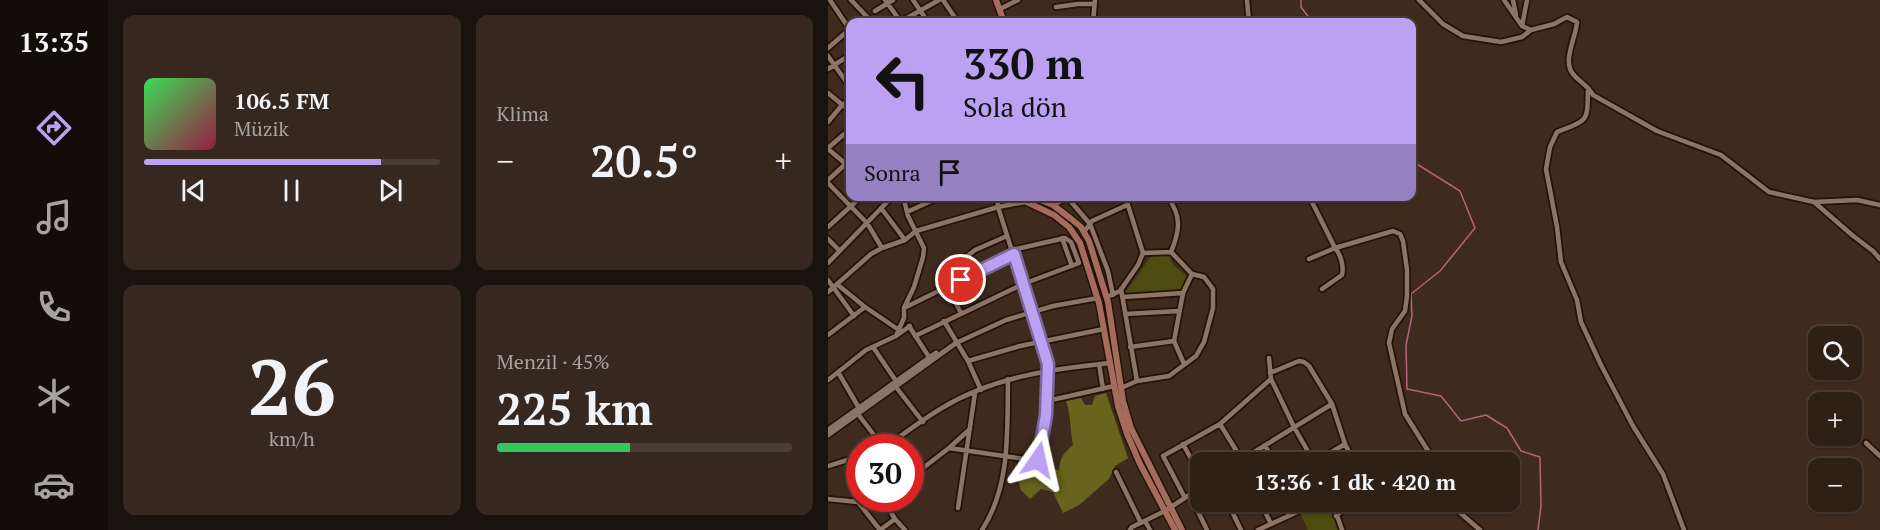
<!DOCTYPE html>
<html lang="tr">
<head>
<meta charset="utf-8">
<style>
  :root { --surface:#2f2016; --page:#37281f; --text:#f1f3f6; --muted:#a7a3a1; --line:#4a3e35; --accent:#bca0f2 }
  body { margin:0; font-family:"PT Serif",serif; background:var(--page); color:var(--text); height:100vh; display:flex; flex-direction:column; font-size:22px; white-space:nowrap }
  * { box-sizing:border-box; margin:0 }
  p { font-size:20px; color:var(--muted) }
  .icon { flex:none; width:33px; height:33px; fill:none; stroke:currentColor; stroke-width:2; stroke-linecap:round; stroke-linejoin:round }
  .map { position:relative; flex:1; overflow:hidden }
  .drawer { display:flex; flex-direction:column; gap:15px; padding:15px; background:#1a120c; width:720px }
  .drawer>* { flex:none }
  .banner { position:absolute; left:18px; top:18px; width:570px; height:183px; border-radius:12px; box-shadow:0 2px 4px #0004,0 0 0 2px var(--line); background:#bca0f2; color:#111; overflow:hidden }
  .fabs { position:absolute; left:980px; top:326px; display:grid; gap:12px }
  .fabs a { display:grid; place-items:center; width:54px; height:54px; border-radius:12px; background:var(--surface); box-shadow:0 2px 4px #0004,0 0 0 2px var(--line); font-size:30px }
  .speed { position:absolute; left:18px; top:434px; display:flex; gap:12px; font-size:30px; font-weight:700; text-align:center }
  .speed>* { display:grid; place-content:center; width:78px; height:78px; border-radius:50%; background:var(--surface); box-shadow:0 2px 4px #0004,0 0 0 2px var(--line); line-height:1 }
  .speed .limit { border:9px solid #d22; background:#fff; color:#111 }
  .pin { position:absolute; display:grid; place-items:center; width:51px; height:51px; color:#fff; margin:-26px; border:3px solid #fff; border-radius:50%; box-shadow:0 2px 6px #0007 }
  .me { position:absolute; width:66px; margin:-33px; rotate:11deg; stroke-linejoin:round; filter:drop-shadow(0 0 4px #0008) }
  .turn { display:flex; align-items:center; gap:21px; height:126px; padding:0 18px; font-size:27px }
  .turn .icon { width:78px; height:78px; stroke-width:2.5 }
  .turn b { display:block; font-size:42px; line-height:51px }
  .then { display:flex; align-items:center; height:57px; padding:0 18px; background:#0003; gap:12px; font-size:22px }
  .big { font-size:45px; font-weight:700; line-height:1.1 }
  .drawer .widget { flex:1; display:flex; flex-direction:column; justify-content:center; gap:9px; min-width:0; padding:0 21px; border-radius:12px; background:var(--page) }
  .drawer .dial { align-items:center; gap:0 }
  .dial b { font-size:78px; line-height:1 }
  .song { display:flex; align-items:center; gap:18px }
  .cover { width:72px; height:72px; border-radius:9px; background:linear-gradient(135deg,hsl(130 70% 55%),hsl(340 70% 35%)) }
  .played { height:6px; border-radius:3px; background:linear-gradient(90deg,var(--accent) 80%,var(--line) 80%) }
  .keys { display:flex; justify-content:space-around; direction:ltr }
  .heat { display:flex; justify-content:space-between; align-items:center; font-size:33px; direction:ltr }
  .charge { height:9px; border-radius:4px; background:linear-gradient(90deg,#34c759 45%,var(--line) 0) }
  .drawer .tiles { flex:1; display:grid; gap:15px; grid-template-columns:repeat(2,1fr) }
  .trip { position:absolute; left:362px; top:452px; width:330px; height:60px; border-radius:12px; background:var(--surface); box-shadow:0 2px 4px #0004,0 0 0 2px var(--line); font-weight:700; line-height:60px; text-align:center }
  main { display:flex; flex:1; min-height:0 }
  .tab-bar { display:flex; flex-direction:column; width:108px; justify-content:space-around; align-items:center; background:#130d09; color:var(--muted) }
  .tab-bar .icon { width:42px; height:42px }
  .tab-bar .current { color:var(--accent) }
  .tab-bar b { font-size:27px; color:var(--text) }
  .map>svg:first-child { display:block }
  .green { fill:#4e4b10 }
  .forest { fill:#68641d }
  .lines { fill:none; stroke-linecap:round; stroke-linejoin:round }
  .stream { stroke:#b7617b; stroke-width:1.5 }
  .minor-casing { stroke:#251307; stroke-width:8 }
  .tertiary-casing { stroke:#251307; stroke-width:8 }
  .secondary-casing { stroke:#251307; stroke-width:9 }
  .minor { stroke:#8c7566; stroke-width:4.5 }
  .tertiary { stroke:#8c7566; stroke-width:5 }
  .secondary { stroke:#a56b5d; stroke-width:6 }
  .route-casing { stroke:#7a689d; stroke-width:15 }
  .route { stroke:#bca0f2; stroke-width:10 }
</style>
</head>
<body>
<main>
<nav class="tab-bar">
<b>13:35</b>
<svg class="icon current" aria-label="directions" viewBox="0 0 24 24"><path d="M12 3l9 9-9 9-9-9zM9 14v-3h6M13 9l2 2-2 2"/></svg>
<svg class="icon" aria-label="music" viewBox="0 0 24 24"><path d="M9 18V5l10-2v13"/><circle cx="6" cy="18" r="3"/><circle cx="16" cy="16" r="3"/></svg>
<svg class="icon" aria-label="phone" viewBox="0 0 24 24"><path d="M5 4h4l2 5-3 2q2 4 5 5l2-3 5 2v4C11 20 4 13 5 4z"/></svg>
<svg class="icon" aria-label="climate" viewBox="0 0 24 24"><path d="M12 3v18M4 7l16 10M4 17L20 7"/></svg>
<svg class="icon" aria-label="car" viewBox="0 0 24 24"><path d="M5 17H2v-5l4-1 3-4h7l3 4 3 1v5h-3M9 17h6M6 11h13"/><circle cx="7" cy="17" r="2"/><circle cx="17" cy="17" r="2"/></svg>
</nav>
<section class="drawer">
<div class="tiles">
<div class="widget">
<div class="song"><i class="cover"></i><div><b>106.5 FM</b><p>Müzik</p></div></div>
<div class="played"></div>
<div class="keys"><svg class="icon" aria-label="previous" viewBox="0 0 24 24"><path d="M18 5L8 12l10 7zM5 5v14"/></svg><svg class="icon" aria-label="pause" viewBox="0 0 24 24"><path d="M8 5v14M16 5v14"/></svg><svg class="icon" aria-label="next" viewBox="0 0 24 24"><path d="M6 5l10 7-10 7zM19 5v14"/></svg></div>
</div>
<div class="widget"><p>Klima</p>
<div class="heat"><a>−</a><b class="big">20.5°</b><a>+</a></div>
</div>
<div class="widget dial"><b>26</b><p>km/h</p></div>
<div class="widget"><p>Menzil · 45%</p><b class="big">225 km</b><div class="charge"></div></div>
</div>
</section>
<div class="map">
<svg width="1052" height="530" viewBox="0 0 1052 530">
  <rect width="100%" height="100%" fill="#3f2b1e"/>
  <path class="green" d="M323,256H342C343,265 350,269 357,274L358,278L352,292L300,295L297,293Z
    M500,502L516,530H478L480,529L472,513Z"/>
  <path class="forest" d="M278,393L300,458L287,466L281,479L251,505L235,513L225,492L213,489L202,499L193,490L188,474H205L216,467L231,470C232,457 236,453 245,445C242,430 243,415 238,401L253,398L257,405H264L267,396Z"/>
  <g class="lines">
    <path class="stream" d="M473,0V7L482,19L480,22
      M584,161L632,191L647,228L612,271L583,294L584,316L578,345L579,389L613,396L633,421L658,415L679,428L693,451L712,457L713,506L710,530"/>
    <defs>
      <path id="minor" d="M2,0L22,30
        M23,0L44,22
        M57,0L73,22
        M85,0L100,22
        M115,0L130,22
        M419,0L421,22
        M591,0L615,24L635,36L673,42L694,37L703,30L726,24L739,17L749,22C748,38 734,61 745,74C752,83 759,84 765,95L829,131L893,155L941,192L986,202L1029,200L1052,205
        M676,0L694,26L703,30
        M685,0L688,15
        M228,7L250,4H266
        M172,9L190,0
        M47,11L65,0
        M31,22L39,17
        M72,22L111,0
        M219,22H237
        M265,22L267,0
        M694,26L699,0
        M0,48L22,29
        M0,56L22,87
        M0,69L22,55
        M760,88C759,122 762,119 729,132L722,147L718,169L729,227L733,262L749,300L753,322L773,365L805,426L835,474L856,530
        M0,93L22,111
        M0,122L14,105L22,100
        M0,148L22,129
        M0,149L18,164
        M0,180L22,160
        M0,183L39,223L54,248
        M481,196L507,248C513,255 516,266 514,275L494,289
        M239,197L262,224L280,271L285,295
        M986,202L1024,235L1045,251L1052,259
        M225,205L241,197
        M53,208L77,240
        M79,212L114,196
        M0,227L34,196
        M256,232L264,221L299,205
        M234,238L244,266
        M0,239L12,251
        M315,253L343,252
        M481,259L507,248L565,231L572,234L575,241L579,270V296L577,311L564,329L561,343L577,414L607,462
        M0,263L65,196
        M129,264L147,250L179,236
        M0,280L26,316
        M10,285L37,307L71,330
        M119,287L133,313
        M293,289L309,381
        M0,292L43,254L54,248L77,240L88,231L170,207L197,202
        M279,297L292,291L310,265L315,253L299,202L294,196
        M295,297L355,293
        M76,308L186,254
        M297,314L351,311
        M116,321L140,361L153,390
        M81,326L101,357
        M0,335L37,307
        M68,336L76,318V308L86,287L95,257L96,248L80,216L75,196
        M87,336L195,284L251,263L243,242L237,238L184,250
        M128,343L178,320L225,306L270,298
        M45,347L68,381
        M302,347L346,341
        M441,358L443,379L466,427L486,462
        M140,361L192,346L276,329
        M271,364L275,389
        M356,364L346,341L355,293L364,274
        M10,372L31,408
        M442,373L471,361L476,362L481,366L504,404L517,444L526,462
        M0,380L38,350L68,336L82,326
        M68,387L95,422
        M293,388L309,381L341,376L368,356L376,342L385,308V289L376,277L364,274L343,252C352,230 354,216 339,196
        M219,401L286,386
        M30,414L55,447
        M392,424L414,460
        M1038,443L1052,456
        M355,444L372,475
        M437,445L446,462
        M57,447C76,434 95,419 114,408C165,377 224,369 282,363
        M121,448L203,460H210L218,415L220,364L170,207L169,196
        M410,462L504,404
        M487,462L517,444
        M0,466L32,456
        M288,472L313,523
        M82,478L121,448L142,429
        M362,495L379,530
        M357,498L335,456L392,424L443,379
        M0,499L30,502L56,501
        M399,501L413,530
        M432,501L443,524
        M466,501L471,511
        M504,501L514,530
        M626,501L630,511L652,530
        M30,502L52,530
        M130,508L147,393
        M508,516L526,501
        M67,519L77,530
        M317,521L322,530
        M52,530L67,519L56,501L60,498
        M154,530C183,485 179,431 180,379
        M302,530L304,527L337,511L372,488
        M430,530L493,501"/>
      <path id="tertiary" d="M0,430L108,353
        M0,435L128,343"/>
      <path id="secondary" d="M168,0L176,22
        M186,196L226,215L241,227L252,243L271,303L290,406L299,434L312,464L347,530
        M203,196L225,205L242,218L253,227L261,241L280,302L295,401L303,428L354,530"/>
    </defs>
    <use href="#minor" class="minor-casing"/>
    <use href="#tertiary" class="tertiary-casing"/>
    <use href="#secondary" class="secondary-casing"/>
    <use href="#minor" class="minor"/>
    <use href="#tertiary" class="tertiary"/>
    <use href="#secondary" class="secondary"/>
  </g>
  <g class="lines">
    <defs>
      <path id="route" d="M133,280L186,254L220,364L218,415L210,460"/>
    </defs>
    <use href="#route" class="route-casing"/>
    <use href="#route" class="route"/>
  </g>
</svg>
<div class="fabs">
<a><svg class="icon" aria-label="search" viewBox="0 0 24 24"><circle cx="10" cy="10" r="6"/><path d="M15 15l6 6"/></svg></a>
<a>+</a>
<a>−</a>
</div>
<div class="speed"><div class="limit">30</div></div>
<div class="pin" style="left:133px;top:280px;background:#d93025"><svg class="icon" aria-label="arrive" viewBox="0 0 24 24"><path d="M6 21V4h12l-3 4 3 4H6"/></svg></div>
<svg class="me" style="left:210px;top:460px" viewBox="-20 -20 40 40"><path d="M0-17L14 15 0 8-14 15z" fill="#bca0f2" stroke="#fff" stroke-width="4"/></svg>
<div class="trip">13:36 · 1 dk · 420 m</div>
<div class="banner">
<div class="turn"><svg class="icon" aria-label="left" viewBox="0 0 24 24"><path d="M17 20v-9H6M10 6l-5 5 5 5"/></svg><div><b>330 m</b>Sola dön</div></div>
<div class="then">Sonra<svg class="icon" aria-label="arrive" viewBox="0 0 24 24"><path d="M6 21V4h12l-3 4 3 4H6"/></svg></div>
</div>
</div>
</main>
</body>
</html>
